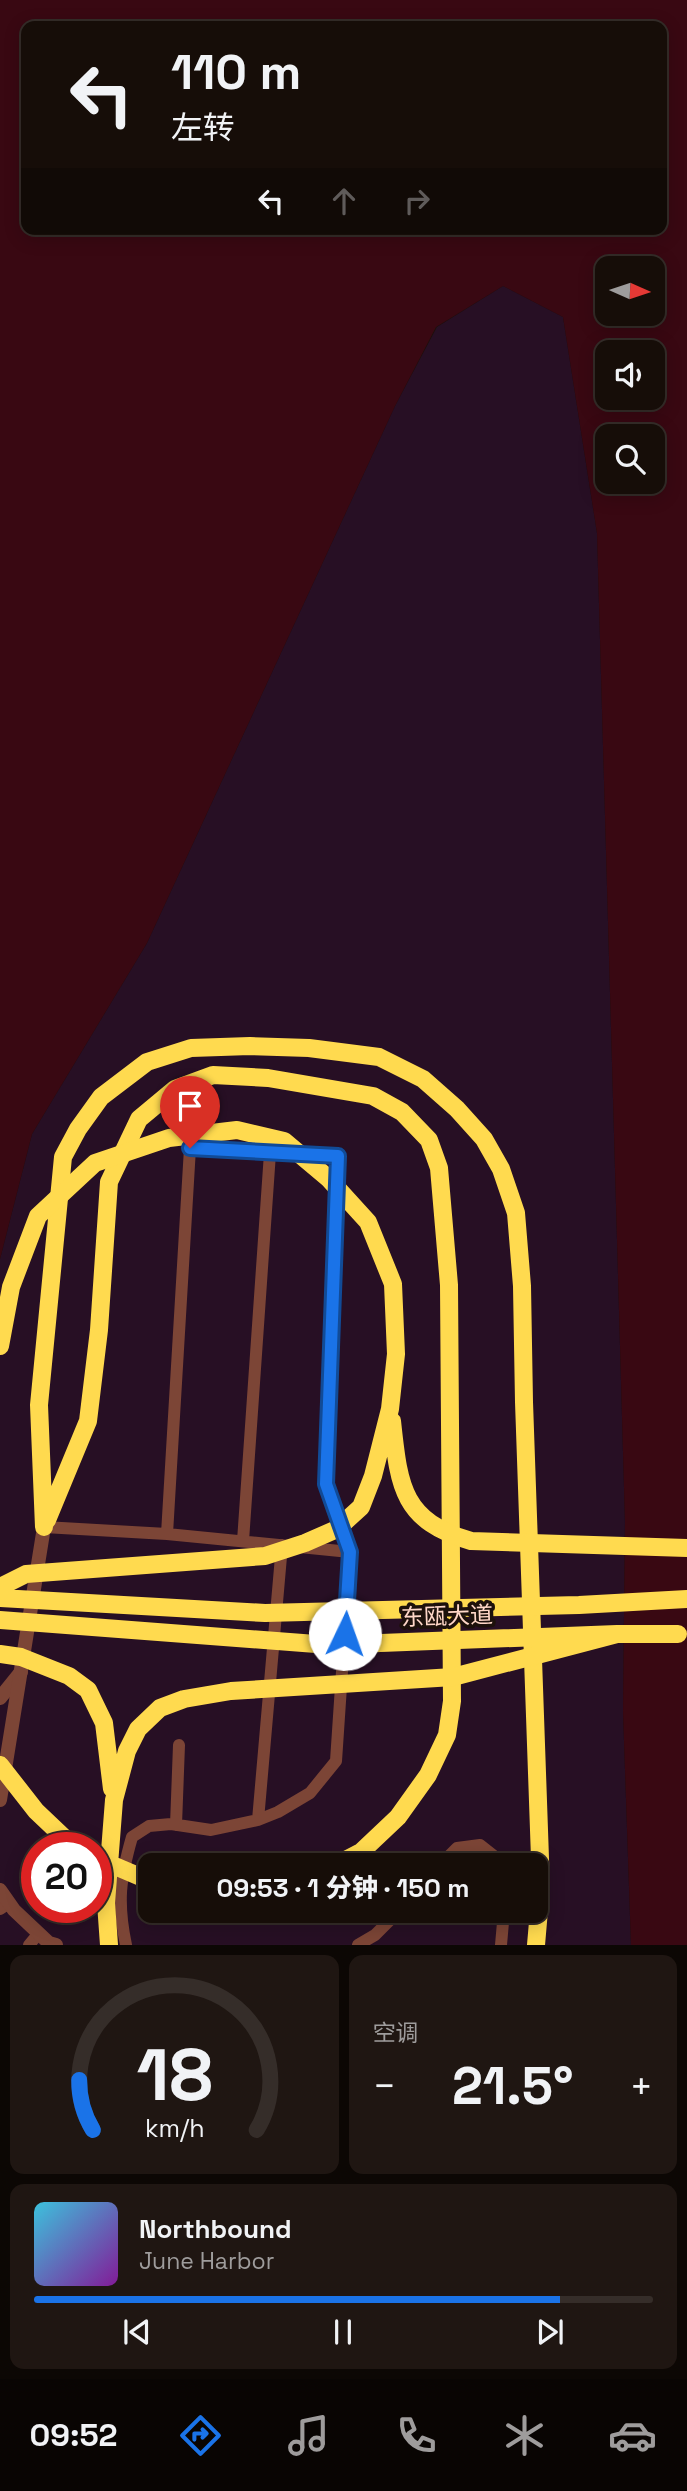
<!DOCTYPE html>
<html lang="zh">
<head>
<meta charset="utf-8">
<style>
  :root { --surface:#160d08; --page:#1f1612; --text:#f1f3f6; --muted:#9e9c9c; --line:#352d29; --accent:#1a73e8 }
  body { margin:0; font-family:"Space Grotesk","Noto Sans SC",sans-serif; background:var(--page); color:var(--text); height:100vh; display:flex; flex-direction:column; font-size:26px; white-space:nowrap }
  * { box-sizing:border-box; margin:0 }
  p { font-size:23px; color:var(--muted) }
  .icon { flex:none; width:38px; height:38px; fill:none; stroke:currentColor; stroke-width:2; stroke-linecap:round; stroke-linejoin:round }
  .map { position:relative; height:1945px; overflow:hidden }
  .side { display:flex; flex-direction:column; gap:10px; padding:10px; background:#0c0704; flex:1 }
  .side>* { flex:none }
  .top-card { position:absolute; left:21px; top:21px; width:646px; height:214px; border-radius:14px; box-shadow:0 4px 18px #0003,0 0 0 2px var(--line); background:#160d08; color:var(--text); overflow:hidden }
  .needle { width:46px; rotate:93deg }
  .controls { position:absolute; left:595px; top:256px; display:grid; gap:14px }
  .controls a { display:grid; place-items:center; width:70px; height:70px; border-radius:14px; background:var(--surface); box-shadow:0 4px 18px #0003,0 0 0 2px var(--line); font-size:35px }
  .speed { position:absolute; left:21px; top:1832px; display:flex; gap:14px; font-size:35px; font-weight:700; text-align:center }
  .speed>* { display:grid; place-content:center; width:91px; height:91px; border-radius:50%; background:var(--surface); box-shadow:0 4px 18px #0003,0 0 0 2px var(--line); line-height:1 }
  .speed .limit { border:10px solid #d22; background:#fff; color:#111 }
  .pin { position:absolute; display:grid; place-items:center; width:60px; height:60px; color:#fff; margin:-72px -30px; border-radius:50% 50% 50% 0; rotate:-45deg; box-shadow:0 0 7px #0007 }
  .pin .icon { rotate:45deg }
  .me { position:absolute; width:77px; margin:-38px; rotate:3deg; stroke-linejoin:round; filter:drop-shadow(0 0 5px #0008) }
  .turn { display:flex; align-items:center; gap:24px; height:147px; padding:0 35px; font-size:32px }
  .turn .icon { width:91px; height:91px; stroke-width:2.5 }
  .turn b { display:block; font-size:49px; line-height:60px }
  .lanes { display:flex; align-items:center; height:66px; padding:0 35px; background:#0003; justify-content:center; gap:35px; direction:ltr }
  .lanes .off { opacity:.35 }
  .big { font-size:52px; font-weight:800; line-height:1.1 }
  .side .card { flex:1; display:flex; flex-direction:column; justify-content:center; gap:10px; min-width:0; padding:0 24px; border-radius:14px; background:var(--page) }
  .side .dial { align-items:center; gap:0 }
  .dial svg { height:182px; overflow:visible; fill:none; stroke:var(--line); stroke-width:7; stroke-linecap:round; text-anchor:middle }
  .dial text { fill:var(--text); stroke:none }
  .song { display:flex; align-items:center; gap:21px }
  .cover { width:84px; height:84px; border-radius:10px; background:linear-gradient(135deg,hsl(190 70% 55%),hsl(290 70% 35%)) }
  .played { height:7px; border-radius:4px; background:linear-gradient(90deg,var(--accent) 85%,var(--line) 85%) }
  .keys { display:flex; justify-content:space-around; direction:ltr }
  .heat { display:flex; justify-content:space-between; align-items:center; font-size:38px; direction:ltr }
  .side .tiles { flex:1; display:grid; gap:10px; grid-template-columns:1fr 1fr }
  .card:last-child { grid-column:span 2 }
  .trip { position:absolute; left:138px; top:1853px; width:410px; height:70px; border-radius:14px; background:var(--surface); box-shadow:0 4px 18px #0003,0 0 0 2px var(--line); font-weight:800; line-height:70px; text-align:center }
  .dock { display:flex; height:112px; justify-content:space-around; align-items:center; background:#090503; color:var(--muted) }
  .dock .icon { width:49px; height:49px }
  .dock .current { color:var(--accent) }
  .dock b { font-size:32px; color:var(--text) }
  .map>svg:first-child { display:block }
  .green { fill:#270f24; fill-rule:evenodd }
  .water { fill:#390812; fill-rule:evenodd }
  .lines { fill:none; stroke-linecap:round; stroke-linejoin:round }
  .service { stroke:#7c4536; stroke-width:12 }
  .pedestrian { stroke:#7c4536; stroke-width:14 }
  .tertiary { stroke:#7c4536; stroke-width:14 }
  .primary { stroke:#ffda4f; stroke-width:18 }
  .primary-bridge { stroke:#ffda4f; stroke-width:18 }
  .route-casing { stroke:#114b97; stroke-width:18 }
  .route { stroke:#1a73e8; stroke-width:12 }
  .labels { text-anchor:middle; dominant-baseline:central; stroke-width:7; stroke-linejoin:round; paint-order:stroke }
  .street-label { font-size:23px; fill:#ffd7c8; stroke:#1d110b }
</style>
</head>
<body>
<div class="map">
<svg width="687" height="1945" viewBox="0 0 687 1945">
  <rect width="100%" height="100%" fill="#1d110b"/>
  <path class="green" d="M503,286L563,317L597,533L625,1522L623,1711L631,1945H0V1259L32,1134L147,943L395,406L437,327ZM37,1848H96V1908H37ZM150,1866H536V1911H150Z"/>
  <path class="water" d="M0,0H687V1945H631L623,1711L625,1522L597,533L563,317L503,286L436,327L395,406L147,943L32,1134L0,1259ZM26,26H662V229H26ZM607,268H653V313H607ZM607,352H653V397H607ZM607,436H653V481H607Z"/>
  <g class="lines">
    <path class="service" d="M44,1527L167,1534L350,1552
      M243,1541L270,1153
      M258,1820L282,1545
      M176,1825L179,1745
      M439,1866L457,1848L480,1845L499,1860V1866
      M0,1909L9,1903
      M29,1945L39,1933
      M126,1945C117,1902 120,1879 132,1837L149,1826L171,1824L211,1830L258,1820L278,1812L310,1793L336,1761L350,1552L326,1484L338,1156L190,1148L167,1534
      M358,1945L375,1935L399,1911
      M501,1945L504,1911"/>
    <path class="pedestrian" d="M0,1698L21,1672"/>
    <path class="tertiary" d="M0,1800L44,1527
      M0,1890L14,1910L49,1943L56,1945"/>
    <path class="primary" d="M47,1520L88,1421L99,1330L109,1182L139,1119L175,1089L213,1075L268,1078L373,1096L402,1112L429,1140L439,1168L449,1285L452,1701L447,1735L428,1775L398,1817L361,1852L334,1866
      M44,1527L39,1405L63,1157L78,1129L101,1097L147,1062L191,1048L250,1046L309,1048L379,1057L423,1079L457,1109L484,1139L501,1169L516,1213L522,1286L524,1402L541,1887L536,1945"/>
    <path class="primary-bridge" d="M0,1346L11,1287L38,1216L95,1163L169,1138L237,1130L284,1141L328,1178L368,1222L393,1284L396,1354L390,1409L373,1476L361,1507L337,1529L305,1543L265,1556L26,1574L0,1587
      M392,1421C399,1485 401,1521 471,1541L687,1548
      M0,1598L265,1613L579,1605L687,1599
      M0,1620L329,1645L617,1634H678
      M0,1654L21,1657L69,1676L88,1690L104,1723L112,1789
      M0,1765L36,1811L75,1848
      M96,1858L150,1881
      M109,1945L106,1903L114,1800L127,1751L138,1729L160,1708L184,1699L231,1691L453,1677L617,1634"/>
  </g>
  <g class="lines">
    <defs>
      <path id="route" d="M190,1148L338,1156L326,1484L350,1552L345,1634"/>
    </defs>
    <use href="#route" class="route-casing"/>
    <use href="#route" class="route"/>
  </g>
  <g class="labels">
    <g class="street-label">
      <text transform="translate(447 1616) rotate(-2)">东瓯大道</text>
    </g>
  </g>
</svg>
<div class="controls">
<a><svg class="needle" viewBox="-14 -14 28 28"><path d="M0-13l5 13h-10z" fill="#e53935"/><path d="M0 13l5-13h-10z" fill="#9e9c9c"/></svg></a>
<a><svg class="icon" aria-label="sound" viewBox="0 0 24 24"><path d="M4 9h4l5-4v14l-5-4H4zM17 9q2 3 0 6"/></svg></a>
<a><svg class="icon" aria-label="search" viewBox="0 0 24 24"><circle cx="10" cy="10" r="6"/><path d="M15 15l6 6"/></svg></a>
</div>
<div class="speed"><div class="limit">20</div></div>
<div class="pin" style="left:190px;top:1148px;background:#d93025"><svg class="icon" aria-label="arrive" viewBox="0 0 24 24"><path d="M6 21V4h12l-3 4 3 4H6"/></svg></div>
<svg class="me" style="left:345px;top:1634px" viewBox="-20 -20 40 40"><circle r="19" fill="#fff"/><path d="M0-13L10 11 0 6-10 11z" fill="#1a73e8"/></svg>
<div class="trip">09:53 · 1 分钟 · 150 m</div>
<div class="top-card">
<div class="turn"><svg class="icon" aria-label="left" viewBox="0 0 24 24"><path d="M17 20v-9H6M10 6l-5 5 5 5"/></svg><div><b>110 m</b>左转</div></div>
<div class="lanes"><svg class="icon" aria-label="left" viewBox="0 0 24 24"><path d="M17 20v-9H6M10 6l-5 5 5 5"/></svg><svg class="icon off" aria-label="ahead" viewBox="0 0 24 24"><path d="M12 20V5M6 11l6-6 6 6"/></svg><svg class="icon off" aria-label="right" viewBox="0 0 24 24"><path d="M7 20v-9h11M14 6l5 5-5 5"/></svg></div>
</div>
</div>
<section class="side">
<div class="tiles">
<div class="card dial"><svg viewBox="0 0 100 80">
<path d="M14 69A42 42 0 1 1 86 69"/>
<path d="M14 69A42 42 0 0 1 8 47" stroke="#1a73e8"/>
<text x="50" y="56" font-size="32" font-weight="700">18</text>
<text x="50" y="72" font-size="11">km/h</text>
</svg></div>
<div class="card"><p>空调</p>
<div class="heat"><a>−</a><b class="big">21.5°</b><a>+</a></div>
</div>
<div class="card">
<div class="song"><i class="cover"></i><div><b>Northbound</b><p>June Harbor</p></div></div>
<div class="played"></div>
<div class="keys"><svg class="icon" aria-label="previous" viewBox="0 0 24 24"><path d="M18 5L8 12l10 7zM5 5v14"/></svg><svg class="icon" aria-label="pause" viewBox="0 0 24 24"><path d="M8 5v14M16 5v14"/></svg><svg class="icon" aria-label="next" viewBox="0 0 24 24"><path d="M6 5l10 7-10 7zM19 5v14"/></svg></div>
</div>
</div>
</section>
<nav class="dock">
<b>09:52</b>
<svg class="icon current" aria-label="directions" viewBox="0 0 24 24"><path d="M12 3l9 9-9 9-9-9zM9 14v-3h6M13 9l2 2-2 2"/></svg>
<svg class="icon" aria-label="music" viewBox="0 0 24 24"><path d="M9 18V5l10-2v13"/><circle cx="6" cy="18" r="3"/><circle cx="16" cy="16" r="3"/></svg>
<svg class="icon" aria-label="phone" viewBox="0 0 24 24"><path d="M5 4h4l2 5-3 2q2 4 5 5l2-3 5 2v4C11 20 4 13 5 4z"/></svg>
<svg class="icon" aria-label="climate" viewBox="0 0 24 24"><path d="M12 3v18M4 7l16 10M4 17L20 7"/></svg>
<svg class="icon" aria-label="car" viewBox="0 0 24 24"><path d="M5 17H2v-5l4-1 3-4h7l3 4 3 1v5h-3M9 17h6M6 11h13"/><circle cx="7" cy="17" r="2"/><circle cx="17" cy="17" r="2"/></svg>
</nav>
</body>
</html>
